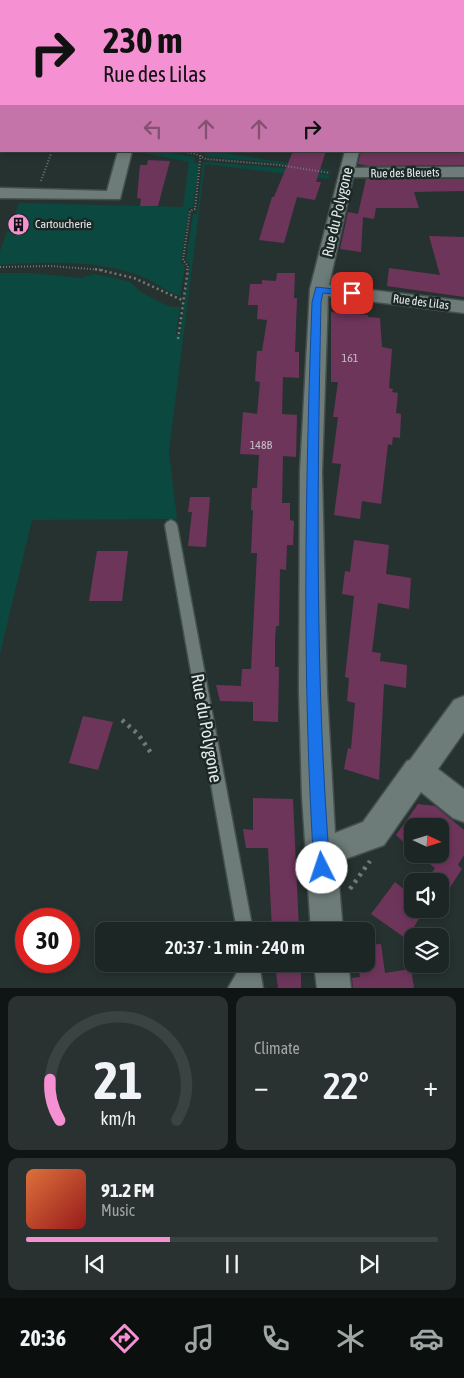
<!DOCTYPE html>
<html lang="en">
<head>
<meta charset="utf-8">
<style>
  :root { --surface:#1c2624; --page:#293231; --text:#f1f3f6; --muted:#a0a5a6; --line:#3a4341; --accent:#f591d3 }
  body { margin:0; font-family:"Asap Condensed",sans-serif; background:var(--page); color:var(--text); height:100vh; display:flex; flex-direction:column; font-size:19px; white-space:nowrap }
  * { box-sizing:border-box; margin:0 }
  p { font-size:16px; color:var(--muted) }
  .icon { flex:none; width:28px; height:28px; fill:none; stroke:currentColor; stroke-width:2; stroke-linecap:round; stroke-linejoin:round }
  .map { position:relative; height:988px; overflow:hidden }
  .details { display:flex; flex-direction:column; gap:8px; padding:8px; background:#0f1514; flex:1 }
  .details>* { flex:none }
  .top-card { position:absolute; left:0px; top:0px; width:465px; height:152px; box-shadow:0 2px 8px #0003,0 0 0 1px var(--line); background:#f591d3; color:#111; overflow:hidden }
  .needle { width:32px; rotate:94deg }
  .controls { position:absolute; left:404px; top:818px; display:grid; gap:10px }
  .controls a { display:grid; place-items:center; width:45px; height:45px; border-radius:10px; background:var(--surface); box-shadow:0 2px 8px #0003,0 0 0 1px var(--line); font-size:25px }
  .speed { position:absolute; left:15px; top:908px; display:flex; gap:10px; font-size:25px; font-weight:700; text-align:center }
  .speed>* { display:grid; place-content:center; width:65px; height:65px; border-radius:50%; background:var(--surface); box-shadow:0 2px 8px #0003,0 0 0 1px var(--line); line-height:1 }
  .speed .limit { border:8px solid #d22; background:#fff; color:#111 }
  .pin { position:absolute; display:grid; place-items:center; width:42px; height:42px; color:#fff; margin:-21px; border-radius:10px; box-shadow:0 2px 8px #0006 }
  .me { position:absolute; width:55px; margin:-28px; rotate:356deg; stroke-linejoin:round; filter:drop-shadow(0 0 4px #0008) }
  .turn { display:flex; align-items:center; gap:18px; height:105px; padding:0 20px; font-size:22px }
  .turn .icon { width:65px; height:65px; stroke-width:2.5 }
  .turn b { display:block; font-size:35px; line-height:42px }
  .lanes { display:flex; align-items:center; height:48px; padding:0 20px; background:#0003; justify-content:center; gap:25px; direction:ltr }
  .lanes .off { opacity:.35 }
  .big { font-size:38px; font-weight:600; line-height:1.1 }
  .details .widget { flex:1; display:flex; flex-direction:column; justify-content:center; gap:8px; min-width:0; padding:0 18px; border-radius:10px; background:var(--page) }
  .details .dial { align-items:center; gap:0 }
  .dial svg { height:130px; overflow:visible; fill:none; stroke:var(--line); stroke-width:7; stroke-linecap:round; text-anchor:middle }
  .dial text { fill:var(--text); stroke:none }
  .song { display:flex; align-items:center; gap:15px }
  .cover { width:60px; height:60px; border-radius:8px; background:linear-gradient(135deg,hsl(20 70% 55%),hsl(0 70% 35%)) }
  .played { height:5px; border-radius:2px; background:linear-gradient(90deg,var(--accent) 35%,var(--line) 35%) }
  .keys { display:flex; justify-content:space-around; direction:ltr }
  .heat { display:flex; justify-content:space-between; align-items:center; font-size:28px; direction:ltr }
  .details .tiles { flex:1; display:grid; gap:8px; grid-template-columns:1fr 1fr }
  .widget:last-child { grid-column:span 2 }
  .trip { position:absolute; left:95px; top:922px; width:280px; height:50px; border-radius:10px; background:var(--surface); box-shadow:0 2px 8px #0003,0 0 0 1px var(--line); font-weight:600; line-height:50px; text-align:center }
  .menu { display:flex; height:80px; justify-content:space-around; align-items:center; background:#0b0f0e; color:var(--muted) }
  .menu .icon { width:35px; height:35px }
  .menu .on { color:var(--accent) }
  .menu b { font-size:22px; color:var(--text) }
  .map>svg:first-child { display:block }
  .green { fill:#0b4840 }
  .building { fill:#6e355b }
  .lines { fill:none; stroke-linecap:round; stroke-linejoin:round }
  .service-casing { stroke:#45504e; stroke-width:3 }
  .minor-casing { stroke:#45504e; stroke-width:3 }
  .path-far2 { stroke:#6f7a78; stroke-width:2; stroke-dasharray:1 2; stroke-linecap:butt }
  .path-far1 { stroke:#6f7a78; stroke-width:2.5; stroke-dasharray:2 3; stroke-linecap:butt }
  .path { stroke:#6f7a78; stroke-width:4.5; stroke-dasharray:3 5; stroke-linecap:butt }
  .service { fill:#6d7c78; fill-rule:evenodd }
  .minor { fill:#6d7c78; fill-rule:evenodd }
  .route { fill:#1a73e8; stroke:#114b97 }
  .labels { text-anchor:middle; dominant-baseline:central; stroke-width:5; stroke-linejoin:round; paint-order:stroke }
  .far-street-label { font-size:12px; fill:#e3ebe9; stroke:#1c2826 }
  .far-poi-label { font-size:12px; fill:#e3ebe9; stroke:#1c2826; text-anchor:start }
  .number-label { font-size:12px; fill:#c6bec6 }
  .street-label { font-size:15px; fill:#e3ebe9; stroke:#1c2826 }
  .near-street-label { font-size:18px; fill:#e3ebe9; stroke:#1c2826 }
</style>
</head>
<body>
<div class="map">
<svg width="464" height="988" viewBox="0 0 464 988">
  <rect width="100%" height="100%" fill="#263230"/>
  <path class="green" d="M134,151H161L195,157L194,163H199L193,207L189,208L181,262L185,267L180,296C164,291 152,279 135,274C92,260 45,262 0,265V251L9,227L20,228L22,222L12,221L19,203L183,207L189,162Z
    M204,151H212L332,170L331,171C315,170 300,167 284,164C258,160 232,160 205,156Z
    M206,162L283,168L330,175L329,179L205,164L169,451L177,519L32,520L0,654V273H32L80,278L94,274L115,278L130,282L141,292L159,302L172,307H180L176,334L180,335L190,265L186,259L193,214H197L203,163Z"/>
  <path class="building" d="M293,151H326L316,182H321L315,200L297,197L284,243L259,240L272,197H274Z
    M361,151H464V165L369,166L358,164Z
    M148,160L170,161L158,206H140L141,199L137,198L140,165H147Z
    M366,179H464V191L414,192L419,208H376L374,219L363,217L361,252L340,249L348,212L358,214Z
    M429,236L464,237V297L387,286L389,268L440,275Z
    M277,273H295L294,298H297L295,352H299V378L283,377L282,414L297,415L296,457L283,456L282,503H290V520L294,521L293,545H287L286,570L280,569L279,626H276L275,640V667H279L278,722L253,721V702L220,701L216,685L241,686L242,669H251L257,553H251L253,510H251L252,488H257L259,455L240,454L243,412L257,414L260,382L255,381L257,351H262L267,320L257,319L258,305H248L250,284H262V280L276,281Z
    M331,312L368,315V317L380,318L382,347L392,349L389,388L393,389L392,392L398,393L396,413L401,414L400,438L393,437L392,445L388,444L381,504L362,501L360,519L334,515L341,464L332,463L338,417H333L338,382H331Z
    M190,497H210L206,547L188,546L192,512H188Z
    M354,540L389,545L386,574L411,578L409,609L378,603L372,652L381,653L380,661L407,665L406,688L384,684L379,780L344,769L348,748L351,749L355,703L347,701L349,678L345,677L354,596L342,594L345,571L350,572Z
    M97,551H128L122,601H89Z
    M83,716L113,722L98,770L69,763Z
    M253,798L293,799L299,931H272L268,848H246L243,829L253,830Z
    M418,804L435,806L464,830V855L458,865L462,869L443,898L440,895V881H426L435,868L417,854H440V826H412V850L396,835Z
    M395,882L412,896V909H425L412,930L414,933L408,940L371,914Z
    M381,944L385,973L411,969L414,988H353L352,978L360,977L358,964H366V945Z
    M275,964H301V988H278Z"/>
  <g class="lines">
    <defs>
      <path id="service" d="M171,520L175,522L177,525L253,931H237L165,525L167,522Z
        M242,964H259L263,988H228Z"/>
      <path id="minor" d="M362,0H374V1H363Z
        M0,89H1V97H0Z
        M118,151H132L120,199L0,198V188L107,191Z
        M345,151H359L355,168L464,167V177H353L329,285L464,301V313L328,296L322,472L327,691L335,833L363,822L407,761L410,760L454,700L464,696V732L438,769L464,789V822L453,818L421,792L384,845L337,862L343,931H311L302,796L299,691L300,472L310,289Z
        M314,964H348L351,988H317Z"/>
    </defs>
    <use href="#service" class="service-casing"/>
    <use href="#minor" class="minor-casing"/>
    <path class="path-far2" d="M458,0L460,1
      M179,151L196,154L206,159L279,165L330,173
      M41,181L52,151
      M0,267L50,266L104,270
      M187,270L188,266L183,260L190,211L195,209L201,151"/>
    <path class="path-far1" d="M95,269L134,278L182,300
      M178,339L188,269"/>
    <path class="path" d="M122,720L138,734L151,753
      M350,889L370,861"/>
    <use href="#service" class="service"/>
    <use href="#minor" class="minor"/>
  </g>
  <path class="route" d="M316,287L352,291L357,293L352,296L323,293L321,302C317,491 315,680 330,868L327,874L322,876L316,874L314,868C302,680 305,491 312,302Z"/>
  <defs>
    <symbol id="building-disc" viewBox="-11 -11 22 22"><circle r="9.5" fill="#f591d3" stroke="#1c2826"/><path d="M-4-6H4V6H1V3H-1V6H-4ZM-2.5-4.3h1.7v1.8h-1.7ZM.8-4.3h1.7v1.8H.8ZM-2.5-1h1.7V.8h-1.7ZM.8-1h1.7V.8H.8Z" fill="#111"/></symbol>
  </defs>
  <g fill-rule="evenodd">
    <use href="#building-disc" x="6" y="212" width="25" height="25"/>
  </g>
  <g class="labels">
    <g class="far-street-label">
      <text transform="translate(405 173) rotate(-1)">Rue des Bleuets</text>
      <text transform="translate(421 302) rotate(7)">Rue des Lilas</text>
    </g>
    <g class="far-poi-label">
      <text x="35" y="224">Cartoucherie</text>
    </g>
    <g class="number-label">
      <text x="350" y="358">161</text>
      <text x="261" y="445">148B</text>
    </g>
    <g class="street-label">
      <text transform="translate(337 212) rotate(-77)">Rue du Polygone</text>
    </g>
    <g class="near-street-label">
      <text transform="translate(207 728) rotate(80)">Rue du Polygone</text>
    </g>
  </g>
</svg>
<div class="controls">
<a><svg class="needle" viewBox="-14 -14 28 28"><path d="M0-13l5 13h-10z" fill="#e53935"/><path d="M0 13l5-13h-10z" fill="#a0a5a6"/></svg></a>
<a><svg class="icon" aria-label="sound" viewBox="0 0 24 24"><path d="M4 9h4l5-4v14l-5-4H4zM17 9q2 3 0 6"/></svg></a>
<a><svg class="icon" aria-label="layers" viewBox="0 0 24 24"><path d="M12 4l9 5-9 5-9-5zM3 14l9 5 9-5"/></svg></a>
</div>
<div class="speed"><div class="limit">30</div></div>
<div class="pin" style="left:352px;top:293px;background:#d93025"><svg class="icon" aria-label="arrive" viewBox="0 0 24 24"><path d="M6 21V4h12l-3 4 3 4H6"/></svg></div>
<svg class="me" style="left:322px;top:868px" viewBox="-20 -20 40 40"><circle r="19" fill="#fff"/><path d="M0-13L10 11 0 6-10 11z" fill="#1a73e8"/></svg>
<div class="trip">20:37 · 1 min · 240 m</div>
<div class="top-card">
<div class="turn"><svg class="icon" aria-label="right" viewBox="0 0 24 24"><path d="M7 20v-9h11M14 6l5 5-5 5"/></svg><div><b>230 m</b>Rue des Lilas</div></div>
<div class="lanes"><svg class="icon off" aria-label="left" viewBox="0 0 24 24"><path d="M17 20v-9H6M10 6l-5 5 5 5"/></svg><svg class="icon off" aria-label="ahead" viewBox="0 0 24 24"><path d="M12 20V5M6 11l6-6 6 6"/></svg><svg class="icon off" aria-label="ahead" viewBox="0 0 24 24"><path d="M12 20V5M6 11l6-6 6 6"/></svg><svg class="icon" aria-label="right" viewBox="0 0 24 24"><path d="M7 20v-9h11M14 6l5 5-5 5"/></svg></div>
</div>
</div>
<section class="details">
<div class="tiles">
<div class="widget dial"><svg viewBox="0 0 100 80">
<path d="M14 69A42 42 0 1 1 86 69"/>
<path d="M14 69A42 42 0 0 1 8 44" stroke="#f591d3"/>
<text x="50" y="56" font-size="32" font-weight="700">21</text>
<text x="50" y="72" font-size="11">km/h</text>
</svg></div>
<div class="widget"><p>Climate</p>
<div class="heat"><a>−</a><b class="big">22°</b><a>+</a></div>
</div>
<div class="widget">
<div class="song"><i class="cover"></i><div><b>91.2 FM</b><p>Music</p></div></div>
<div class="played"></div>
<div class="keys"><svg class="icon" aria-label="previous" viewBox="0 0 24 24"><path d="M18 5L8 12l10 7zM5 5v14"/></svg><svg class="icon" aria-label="pause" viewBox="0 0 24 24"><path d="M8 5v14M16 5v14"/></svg><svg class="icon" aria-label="next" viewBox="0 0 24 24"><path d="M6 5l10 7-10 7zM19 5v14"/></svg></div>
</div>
</div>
</section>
<nav class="menu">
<b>20:36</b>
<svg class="icon on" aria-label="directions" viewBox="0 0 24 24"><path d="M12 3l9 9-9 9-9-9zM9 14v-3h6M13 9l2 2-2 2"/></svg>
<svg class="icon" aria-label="music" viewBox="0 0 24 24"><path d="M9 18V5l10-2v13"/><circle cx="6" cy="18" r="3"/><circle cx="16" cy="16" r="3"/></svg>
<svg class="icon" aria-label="phone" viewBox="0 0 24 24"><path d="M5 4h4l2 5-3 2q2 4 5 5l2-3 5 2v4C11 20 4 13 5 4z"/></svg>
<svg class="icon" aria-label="climate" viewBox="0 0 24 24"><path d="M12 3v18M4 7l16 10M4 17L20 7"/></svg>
<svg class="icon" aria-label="car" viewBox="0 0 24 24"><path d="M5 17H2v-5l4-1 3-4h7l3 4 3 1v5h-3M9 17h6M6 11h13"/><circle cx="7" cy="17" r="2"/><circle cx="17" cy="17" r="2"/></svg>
</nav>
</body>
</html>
